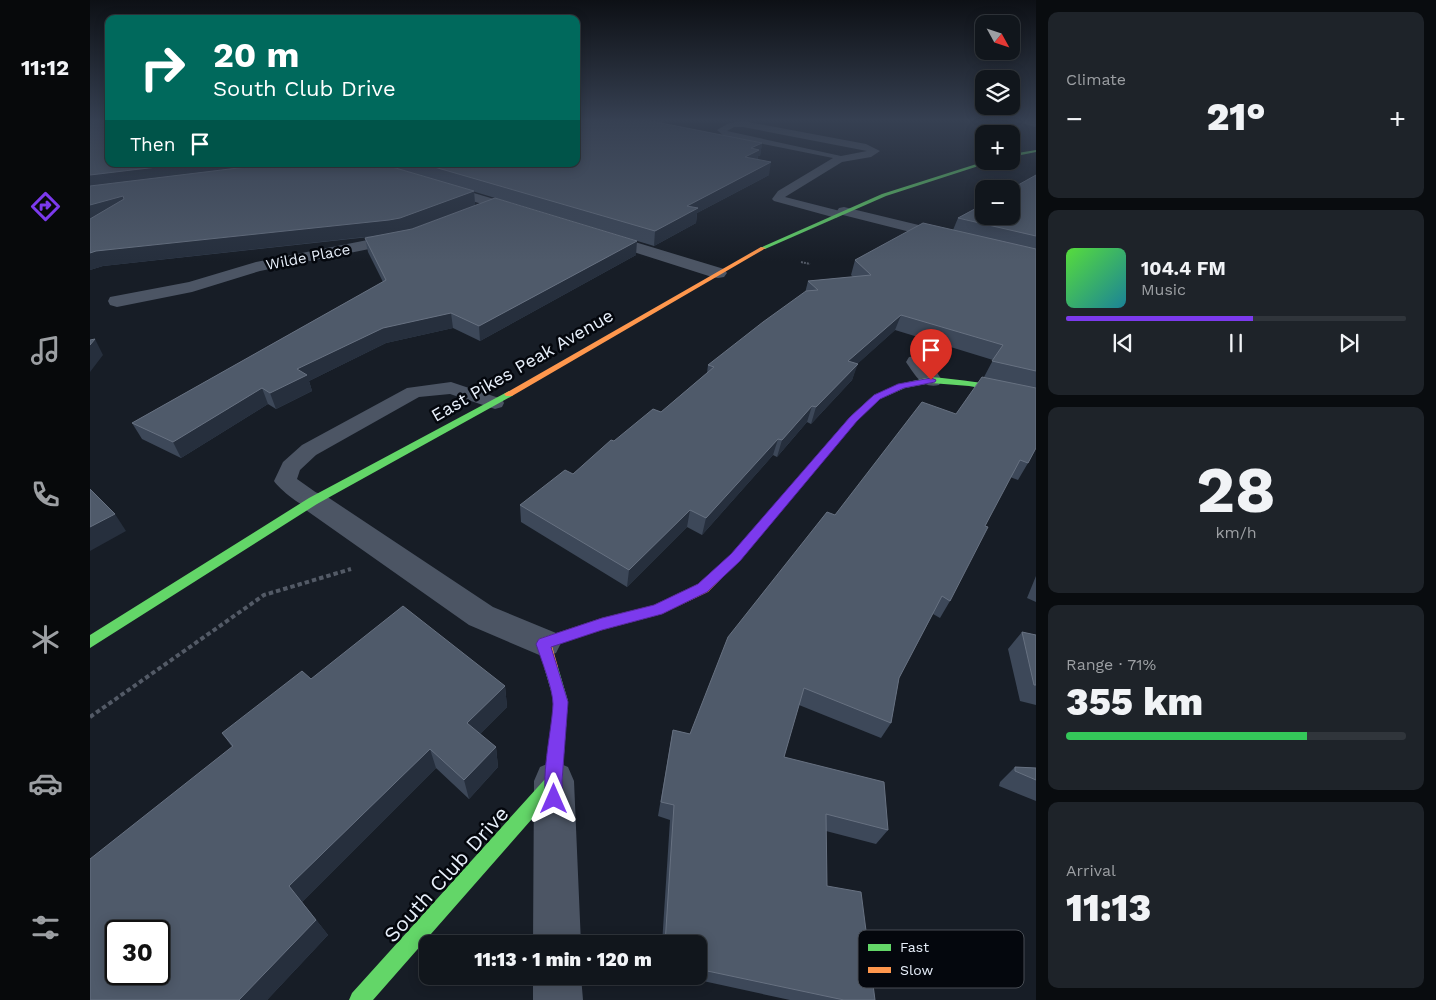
<!DOCTYPE html>
<html lang="en">
<head>
<meta charset="utf-8">
<style>
  :root { --surface:#11161c; --page:#1e2329; --text:#f1f3f6; --muted:#9c9fa3; --line:#30353b; --accent:#7c3aed }
  body { margin:0; font-family:"Work Sans",sans-serif; background:var(--page); color:var(--text); height:100vh; display:flex; flex-direction:column; font-size:19px; white-space:nowrap }
  * { box-sizing:border-box; margin:0 }
  p { font-size:16px; color:var(--muted) }
  .icon { flex:none; width:28px; height:28px; fill:none; stroke:currentColor; stroke-width:2; stroke-linecap:round; stroke-linejoin:round }
  .map { position:relative; flex:1; overflow:hidden }
  .side { display:flex; flex-direction:column; gap:12px; padding:12px; background:#090c0f; width:400px }
  .side>* { flex:none }
  .guide { position:absolute; left:15px; top:15px; width:475px; height:152px; border-radius:10px; box-shadow:0 2px 12px #0003,0 0 0 1px var(--line); background:#00695c; color:#fff; overflow:hidden }
  .needle { width:32px; rotate:130deg }
  .tools { position:absolute; left:885px; top:15px; display:grid; gap:10px }
  .tools a { display:grid; place-items:center; width:45px; height:45px; border-radius:10px; background:var(--surface); box-shadow:0 2px 12px #0003,0 0 0 1px var(--line); font-size:25px }
  .speed { position:absolute; left:15px; top:920px; display:flex; gap:10px; font-size:25px; font-weight:700; text-align:center }
  .speed>* { display:grid; place-content:center; width:65px; height:65px; border-radius:50%; background:var(--surface); box-shadow:0 2px 12px #0003,0 0 0 1px var(--line); line-height:1 }
  .speed .limit { border:2px solid #111; border-radius:8px; background:#fff; color:#111 }
  .pin { position:absolute; display:grid; place-items:center; width:42px; height:42px; color:#fff; margin:-51px -21px; border-radius:50% 50% 50% 0; rotate:-45deg; box-shadow:0 0 5px #0007 }
  .pin .icon { rotate:45deg }
  .me { position:absolute; width:55px; margin:-28px; rotate:0deg; stroke-linejoin:round; filter:drop-shadow(0 0 4px #0008) }
  .turn { display:flex; align-items:center; gap:18px; height:105px; padding:0 25px; font-size:22px }
  .turn .icon { width:65px; height:65px; stroke-width:2.5 }
  .turn b { display:block; font-size:35px; line-height:42px }
  .then { display:flex; align-items:center; height:48px; padding:0 25px; background:#0003; gap:10px; font-size:19px }
  .big { font-size:38px; font-weight:800; line-height:1.1 }
  .side .tile { flex:1; display:flex; flex-direction:column; justify-content:center; gap:8px; min-width:0; padding:0 18px; border-radius:10px; background:var(--page) }
  .side .dial { align-items:center; gap:0 }
  .dial b { font-size:65px; line-height:1 }
  .song { display:flex; align-items:center; gap:15px }
  .cover { width:60px; height:60px; border-radius:8px; background:linear-gradient(135deg,hsl(110 70% 55%),hsl(190 70% 35%)) }
  .played { height:5px; border-radius:2px; background:linear-gradient(90deg,var(--accent) 55%,var(--line) 55%) }
  .keys { display:flex; justify-content:space-around; direction:ltr }
  .heat { display:flex; justify-content:space-between; align-items:center; font-size:28px; direction:ltr }
  .charge { height:8px; border-radius:4px; background:linear-gradient(90deg,#34c759 71%,var(--line) 0) }
  .trip { position:absolute; left:329px; top:935px; width:288px; height:50px; border-radius:10px; background:var(--surface); box-shadow:0 2px 12px #0003,0 0 0 1px var(--line); font-weight:800; line-height:50px; text-align:center }
  main { display:flex; flex:1; min-height:0 }
  .dock { display:flex; flex-direction:column; width:90px; justify-content:space-around; align-items:center; background:#07090b; color:var(--muted) }
  .dock .icon { width:35px; height:35px }
  .dock .on { color:var(--accent) }
  .dock b { font-size:22px; color:var(--text) }
  .map>svg:first-child { display:block }
  .lines { fill:none; stroke-linecap:round; stroke-linejoin:round }
  .path-far1 { stroke:#535a66; stroke-width:2; stroke-dasharray:2 1; stroke-linecap:butt }
  .path { stroke:#535a66; stroke-width:4; stroke-dasharray:4.5 3; stroke-linecap:butt }
  .lane { fill:#4c5564; fill-rule:evenodd }
  .street { fill:#4c5564; fill-rule:evenodd }
  .fast { fill:#63d668; fill-rule:evenodd }
  .slow { fill:#ff974d; fill-rule:evenodd }
  .wall { fill:#3d4859 }
  .shaded-wall { fill:#262f3d }
  .building { fill:#4f5a6a; stroke:#677181; fill-rule:evenodd }
  .route { fill:#7c3aed; stroke:#51269a }
  .labels { text-anchor:middle; dominant-baseline:central; stroke-width:5; stroke-linejoin:round; paint-order:stroke }
  .far-street-label { font-size:15px; fill:#e7effa; stroke:#04070d }
  .street-label { font-size:18px; fill:#e7effa; stroke:#04070d }
  .near-street-label { font-size:21px; fill:#e7effa; stroke:#04070d }
  .key { fill:#04070d; stroke:#484d54; stroke-width:1 }
  .key-label { font-size:14px; fill:#e7effa }
</style>
</head>
<body>
<main>
<nav class="dock">
<b>11:12</b>
<svg class="icon on" aria-label="directions" viewBox="0 0 24 24"><path d="M12 3l9 9-9 9-9-9zM9 14v-3h6M13 9l2 2-2 2"/></svg>
<svg class="icon" aria-label="music" viewBox="0 0 24 24"><path d="M9 18V5l10-2v13"/><circle cx="6" cy="18" r="3"/><circle cx="16" cy="16" r="3"/></svg>
<svg class="icon" aria-label="phone" viewBox="0 0 24 24"><path d="M5 4h4l2 5-3 2q2 4 5 5l2-3 5 2v4C11 20 4 13 5 4z"/></svg>
<svg class="icon" aria-label="climate" viewBox="0 0 24 24"><path d="M12 3v18M4 7l16 10M4 17L20 7"/></svg>
<svg class="icon" aria-label="car" viewBox="0 0 24 24"><path d="M5 17H2v-5l4-1 3-4h7l3 4 3 1v5h-3M9 17h6M6 11h13"/><circle cx="7" cy="17" r="2"/><circle cx="17" cy="17" r="2"/></svg>
<svg class="icon" aria-label="filters" viewBox="0 0 24 24"><path d="M4 7h16M4 17h16"/><circle cx="9" cy="7" r="2"/><circle cx="15" cy="17" r="2"/></svg>
</nav>
<div class="map">
<svg width="946" height="1000" viewBox="0 0 946 1000">
  <rect width="100%" height="100%" fill="#171d26"/>
  <g class="lines">
    <path class="path-far1" d="M711,262L720,264"/>
    <path class="path" d="M0,717L174,595L261,569"/>
    <path class="lane" d="M653,121L776,144L790,151L781,157L752,162L695,197L750,211L752,214L746,218L684,201L682,199L688,191L743,158L634,136L627,130L639,123ZM644,127H653L777,151L751,156L637,131Z
      M361,382L412,399L414,403L412,407L405,409L360,394L329,397L226,455L210,470L207,479L231,496L234,501L231,506C228,507 226,509 223,509C214,509 189,489 184,481L193,462L212,445L317,388Z"/>
    <path class="street" d="M552,121H573L572,123L538,130H486V124H538Z
      M350,183L438,209L440,212L438,215L433,216L345,190L343,187L345,184Z
      M754,207L866,234L868,237L866,240L860,242L749,214L747,211L749,208Z
      M512,232L634,269L637,273L634,277L628,278L622,277L506,240L504,237L506,234Z
      M313,233L319,235L321,238L319,241L170,271L102,292L27,307L20,305L18,301L20,297L99,282L166,262Z
      M827,356C839,358 845,370 852,380L849,385C832,389 825,375 816,362L819,357Z
      M223,492L233,494L403,607L466,633L471,643L466,653L454,657L379,625L213,508L209,501L213,494Z
      M464,761L478,767L484,781L491,944H443L444,781L450,767Z
      M443,976H491L493,1000H443Z"/>
    <path class="fast" d="M946,150V152L921,157V154Z
      M896,161H904L796,196L675,249L670,248L792,194Z
      M841,377C877,380 911,385 946,394V400L919,393L879,386L841,383L815,388L790,399L766,421L651,559H643L641,556L643,553L760,417L784,395L809,384Z
      M419,391L424,394L422,396L227,504L0,648V635L219,498Z
      M461,661L466,663L468,667L478,701L472,781L470,787L283,1000H259L262,993L456,778L464,701L454,667L456,663Z"/>
    <path class="slow" d="M671,247L676,248L422,396H416L414,394Z
      M647,551L651,553L653,556L651,559L618,592L572,614L512,630L462,646L468,667L466,671L461,673L456,671L447,643L449,639L512,618L564,605L608,584L643,553Z"/>
  </g>
  <path class="wall" d="M0,121L19,164L384,191L385,205L318,230L546,255L390,341L363,328L296,343L219,381L222,391L186,409L178,404L91,458L52,439L42,423L293,282L278,252L275,238L288,236L13,266L0,270Z
    M925,121H946V126L945,127Z
    M672,143L670,156H668V160L679,175L607,213L606,223L564,246L293,164H486Z
    M946,175V448L938,463L928,480L920,477L895,526L860,601L850,618L843,614L809,678L801,723L791,738L709,705L694,757L798,830L786,844L736,831L737,886L785,1000H700L590,976H608V944H572L580,820L568,816L580,746L583,730L600,734L745,515L866,414L894,377L903,360L805,330L767,364L762,380L721,424L717,422L687,457L683,455L612,535L597,527L537,587L431,522L430,505L483,474L524,441L571,412L617,373L618,365L715,293L718,281L763,277L761,275L765,260L863,230L868,218Z
    M946,576V602L937,598Z
    M932,632L946,635V705L930,701L918,649Z
    M221,679L415,686L417,707L390,734L406,747L408,767L379,799L346,768L212,902L238,935L177,1000L142,747L132,733Z
    M925,767L946,768V801L909,786L910,782Z"/>
  <path class="shaded-wall" d="M672,143L670,156H668L667,163L655,157L661,148Z
    M681,162L679,175L607,213L606,223L564,246L565,231L597,206Z
    M92,164H197L0,189V175Z
    M384,191L385,205L312,232L301,234L13,266L0,270V253L6,251Z
    M33,196L39,210L0,221V205Z
    M547,241L546,255L390,341L389,326Z
    M361,313L363,328L296,343L219,381L222,391L186,409L180,393L207,369L293,328Z
    M811,315L805,330L753,377L758,361Z
    M5,339L13,355L0,372V345Z
    M768,364L762,380L721,424L726,407Z
    M172,388L178,404L91,458L83,442Z
    M722,406L717,422L687,457L692,440Z
    M688,439L683,455L612,535L616,518Z
    M600,510L597,527L537,587L539,570Z
    M25,514L36,531L0,551V527Z
    M415,686L417,707L381,743L377,723Z
    M406,747L408,767L379,799L374,780Z
    M340,749L346,768L212,902L238,935L177,1000H149L199,886Z"/>
  <path class="building" d="M0,121H19V164H92L0,175Z
    M486,121H561L672,143L661,148L669,150L655,157L681,162L597,206L608,208L565,231L334,164H486Z
    M181,164H292L384,191L310,218L299,220L6,251L0,253V219L34,199L33,196L0,205V186Z
    M946,175V236L868,218L894,204V216H921V189Z
    M405,198L547,241L389,326L361,313L293,328L207,369L217,375L180,393L172,388L83,442L42,423L296,280L275,238L322,229Z
    M833,223L946,249V371L902,361L913,345L811,315L758,361L768,364L726,407L722,406L692,440L688,439L616,518L600,510L539,570L430,505L475,470L483,474L521,440L524,441L563,409L571,412L624,367L618,365L673,322L716,291L728,290L718,281L781,275L765,260Z
    M5,339L0,345V340Z
    M892,377L946,388V448L938,463L930,460L895,526L898,527L860,601L852,596L809,678L801,723L714,688L694,757L794,782L798,830L736,814L737,886L771,892L785,1000H754L608,969V944H575L584,805L571,802L583,730L600,734L638,637L737,512L745,515L832,402L866,414Z
    M0,489L25,514L0,527Z
    M313,606L415,686L377,723L406,747L374,780L340,749L199,886L226,920L149,1000H0V859L143,746L132,733L212,671L221,679ZM26,931H69V974H26Z
    M932,632L946,635V685H944Z
    M925,767L946,768V780L925,771Z"/>
  <linearGradient id="sky" x2="0" y2="1"><stop stop-color="#0d1015"/><stop offset="0.46" stop-color="#364052"/><stop offset="1" stop-color="#364052" stop-opacity="0"/></linearGradient>
  <rect width="946" height="261" fill="url(#sky)"/>
  <path class="route" d="M841,378L846,380L845,382L814,388L790,399L767,421L650,561L617,592L572,614L512,630L461,647L478,702L472,781L473,799L470,805L464,807L458,805C449,782 462,730 463,704C463,689 451,659 446,644L449,639L512,618L564,605L608,584L641,554L760,417L784,395L808,384Z"/>
  <g class="labels">
    <g class="far-street-label">
      <text transform="translate(218 257) rotate(-11)">Wilde Place</text>
    </g>
    <g class="street-label">
      <text transform="translate(432 365) rotate(-30)">East Pikes Peak Avenue</text>
    </g>
    <g class="near-street-label">
      <text transform="translate(356 874) rotate(-48)">South Club Drive</text>
    </g>
  </g>
  <rect x="768" y="930" width="166" height="58" rx="8" class="key"/>
  <rect x="778" y="944" width="23" height="7" fill="#63d668"/>
  <rect x="778" y="967" width="23" height="6" fill="#ff974d"/>
  <g class="key-label">
    <text x="810" y="952">Fast</text>
    <text x="810" y="975">Slow</text>
  </g>
</svg>
<div class="tools">
<a><svg class="needle" viewBox="-14 -14 28 28"><path d="M0-13l5 13h-10z" fill="#e53935"/><path d="M0 13l5-13h-10z" fill="#9c9fa3"/></svg></a>
<a><svg class="icon" aria-label="layers" viewBox="0 0 24 24"><path d="M12 4l9 5-9 5-9-5zM3 14l9 5 9-5"/></svg></a>
<a>+</a>
<a>−</a>
</div>
<div class="speed"><div class="limit">30</div></div>
<div class="pin" style="left:841px;top:380px;background:#d93025"><svg class="icon" aria-label="arrive" viewBox="0 0 24 24"><path d="M6 21V4h12l-3 4 3 4H6"/></svg></div>
<svg class="me" style="left:464px;top:799px" viewBox="-20 -20 40 40"><path d="M0-17L14 15 0 8-14 15z" fill="#7c3aed" stroke="#fff" stroke-width="4"/></svg>
<div class="trip">11:13 · 1 min · 120 m</div>
<div class="guide">
<div class="turn"><svg class="icon" aria-label="right" viewBox="0 0 24 24"><path d="M7 20v-9h11M14 6l5 5-5 5"/></svg><div><b>20 m</b>South Club Drive</div></div>
<div class="then">Then<svg class="icon" aria-label="arrive" viewBox="0 0 24 24"><path d="M6 21V4h12l-3 4 3 4H6"/></svg></div>
</div>
</div>
<section class="side">
<div class="tile"><p>Climate</p>
<div class="heat"><a>−</a><b class="big">21°</b><a>+</a></div>
</div>
<div class="tile">
<div class="song"><i class="cover"></i><div><b>104.4 FM</b><p>Music</p></div></div>
<div class="played"></div>
<div class="keys"><svg class="icon" aria-label="previous" viewBox="0 0 24 24"><path d="M18 5L8 12l10 7zM5 5v14"/></svg><svg class="icon" aria-label="pause" viewBox="0 0 24 24"><path d="M8 5v14M16 5v14"/></svg><svg class="icon" aria-label="next" viewBox="0 0 24 24"><path d="M6 5l10 7-10 7zM19 5v14"/></svg></div>
</div>
<div class="tile dial"><b>28</b><p>km/h</p></div>
<div class="tile"><p>Range · 71%</p><b class="big">355 km</b><div class="charge"></div></div>
<div class="tile"><p>Arrival</p><b class="big">11:13</b></div>
</section>
</main>
</body>
</html>
